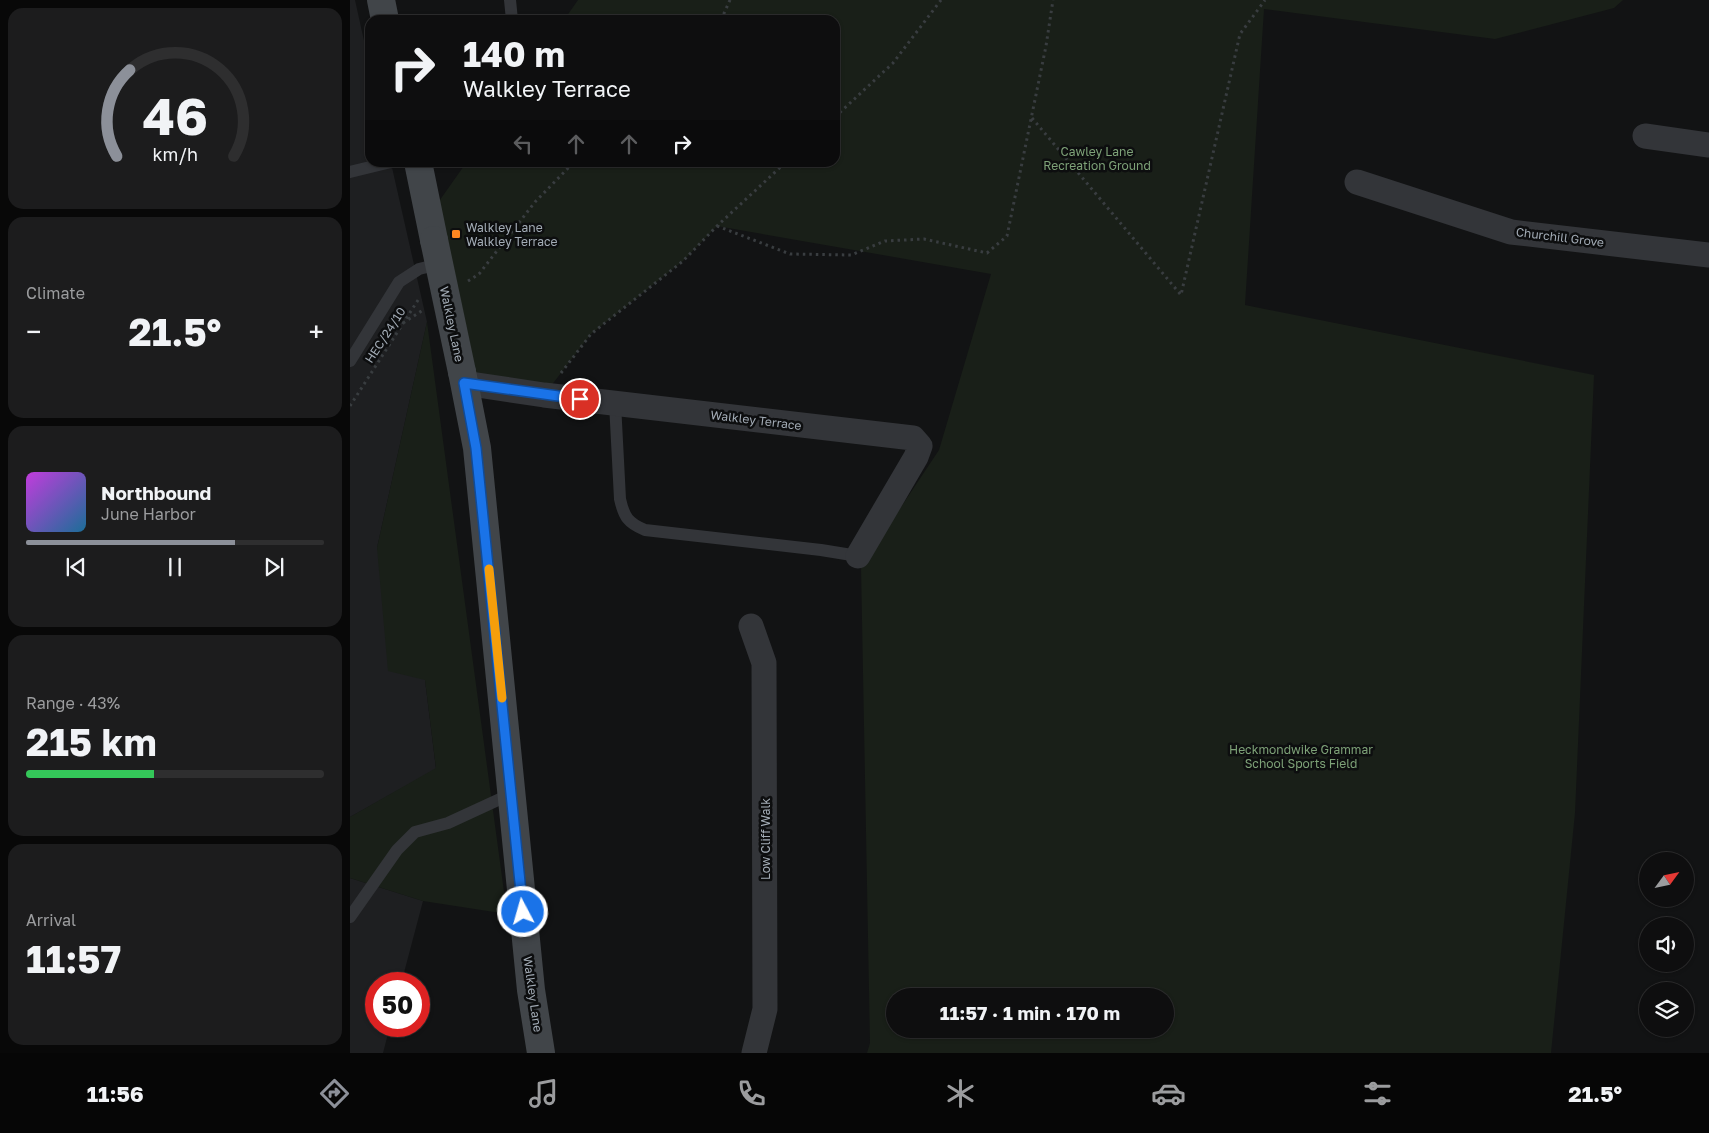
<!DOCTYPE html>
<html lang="en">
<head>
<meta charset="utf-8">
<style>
  :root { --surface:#0e0e0f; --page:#1c1c1d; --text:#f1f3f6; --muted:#9b9c9e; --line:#2e2e2f; --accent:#8c9099 }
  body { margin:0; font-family:"Golos Text",sans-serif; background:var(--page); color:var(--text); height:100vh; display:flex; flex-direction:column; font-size:19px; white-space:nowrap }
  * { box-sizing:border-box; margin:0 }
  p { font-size:16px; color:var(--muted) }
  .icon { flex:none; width:28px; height:28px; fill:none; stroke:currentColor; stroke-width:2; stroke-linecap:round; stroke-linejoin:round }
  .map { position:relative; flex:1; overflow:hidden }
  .panel { display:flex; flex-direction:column; gap:8px; padding:8px; background:#080808; width:350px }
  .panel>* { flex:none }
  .guide { position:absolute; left:15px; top:15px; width:475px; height:152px; border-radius:15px; box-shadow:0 1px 4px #0004,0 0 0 1px var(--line); background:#0e0e0f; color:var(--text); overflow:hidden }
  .needle { width:32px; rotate:57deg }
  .tools { position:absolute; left:1289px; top:852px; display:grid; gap:10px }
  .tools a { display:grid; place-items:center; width:55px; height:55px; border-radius:50%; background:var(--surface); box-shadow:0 1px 4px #0004,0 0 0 1px var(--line); font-size:25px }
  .speed { position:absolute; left:15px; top:972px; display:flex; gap:10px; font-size:25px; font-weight:700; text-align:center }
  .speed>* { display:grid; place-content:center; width:65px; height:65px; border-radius:50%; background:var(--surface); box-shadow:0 1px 4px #0004,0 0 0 1px var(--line); line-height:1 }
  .speed .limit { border:8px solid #d22; background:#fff; color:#111 }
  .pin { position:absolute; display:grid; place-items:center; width:42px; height:42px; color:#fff; margin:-21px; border:2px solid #fff; border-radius:50%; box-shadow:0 1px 5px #0007 }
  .me { position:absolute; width:55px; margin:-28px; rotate:354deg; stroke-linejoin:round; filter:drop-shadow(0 0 4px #0008) }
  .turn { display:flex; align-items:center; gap:18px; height:105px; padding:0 15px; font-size:22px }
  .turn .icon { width:65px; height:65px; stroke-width:2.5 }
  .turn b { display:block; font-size:35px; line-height:42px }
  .lanes { display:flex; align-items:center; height:48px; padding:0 15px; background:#0003; justify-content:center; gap:25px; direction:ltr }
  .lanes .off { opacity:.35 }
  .big { font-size:38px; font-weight:700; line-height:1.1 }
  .panel .widget { flex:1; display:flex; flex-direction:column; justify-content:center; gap:8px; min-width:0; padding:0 18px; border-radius:15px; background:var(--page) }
  .panel .dial { align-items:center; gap:0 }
  .dial svg { height:130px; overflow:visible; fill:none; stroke:var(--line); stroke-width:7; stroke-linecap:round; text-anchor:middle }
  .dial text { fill:var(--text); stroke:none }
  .song { display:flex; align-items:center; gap:15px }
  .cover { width:60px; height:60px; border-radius:8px; background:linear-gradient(135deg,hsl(290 70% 55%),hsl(200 70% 35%)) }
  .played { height:5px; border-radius:2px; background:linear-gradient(90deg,var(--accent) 70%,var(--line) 70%) }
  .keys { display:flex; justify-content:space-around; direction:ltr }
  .heat { display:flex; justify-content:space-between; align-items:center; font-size:28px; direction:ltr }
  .charge { height:8px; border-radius:4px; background:linear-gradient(90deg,#34c759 43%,var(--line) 0) }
  .trip { position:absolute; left:536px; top:988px; width:288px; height:50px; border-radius:25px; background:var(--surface); box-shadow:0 1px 4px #0004,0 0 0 1px var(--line); font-weight:700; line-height:50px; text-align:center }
  .tab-bar { display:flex; height:80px; justify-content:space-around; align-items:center; background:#060606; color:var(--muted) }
  .tab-bar .icon { width:35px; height:35px }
  .tab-bar .active { color:var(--accent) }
  .tab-bar b { font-size:22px; color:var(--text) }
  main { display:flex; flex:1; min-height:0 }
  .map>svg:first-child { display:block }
  .built { fill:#1e1f21 }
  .green { fill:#191f18; fill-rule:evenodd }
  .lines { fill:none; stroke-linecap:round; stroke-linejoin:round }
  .path { stroke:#393d40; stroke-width:3; stroke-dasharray:2.5 4; stroke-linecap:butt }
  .lane { stroke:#333539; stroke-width:12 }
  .street { stroke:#333539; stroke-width:25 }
  .secondary { stroke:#414549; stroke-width:28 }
  .secondary-bridge { stroke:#414549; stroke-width:28 }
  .route-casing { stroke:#114b97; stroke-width:12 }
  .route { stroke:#1a73e8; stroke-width:9 }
  .slow { stroke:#f59e0b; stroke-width:9 }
  .poi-dot { fill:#fd8621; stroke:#0d0e0f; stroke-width:2 }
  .labels { text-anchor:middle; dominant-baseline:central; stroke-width:5; stroke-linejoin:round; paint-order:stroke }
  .park-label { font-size:12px; fill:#7ea278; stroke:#0d0e0f }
  .poi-label { font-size:12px; fill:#a3acb6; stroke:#0d0e0f; text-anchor:start }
  .street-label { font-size:12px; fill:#a3acb6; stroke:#0d0e0f }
</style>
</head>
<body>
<main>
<section class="panel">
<div class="widget dial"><svg viewBox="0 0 100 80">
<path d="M14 69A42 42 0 1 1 86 69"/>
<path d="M14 69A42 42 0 0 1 22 16" stroke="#8c9099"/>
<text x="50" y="56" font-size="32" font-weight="700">46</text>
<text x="50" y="72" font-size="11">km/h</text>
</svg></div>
<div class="widget"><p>Climate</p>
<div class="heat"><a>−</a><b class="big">21.5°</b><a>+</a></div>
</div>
<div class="widget">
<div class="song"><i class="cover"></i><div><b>Northbound</b><p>June Harbor</p></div></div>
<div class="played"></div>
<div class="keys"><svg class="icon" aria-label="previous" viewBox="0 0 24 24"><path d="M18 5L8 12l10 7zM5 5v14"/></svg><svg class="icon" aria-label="pause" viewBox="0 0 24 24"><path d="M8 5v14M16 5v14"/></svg><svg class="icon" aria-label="next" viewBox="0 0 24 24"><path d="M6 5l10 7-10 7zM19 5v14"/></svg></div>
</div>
<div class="widget"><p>Range · 43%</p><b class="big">215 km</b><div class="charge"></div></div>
<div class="widget"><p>Arrival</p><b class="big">11:57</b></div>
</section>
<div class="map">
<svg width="1359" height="1053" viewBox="0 0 1359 1053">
  <rect width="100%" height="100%" fill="#121314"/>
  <path class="built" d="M0,0H5L20,68V162L41,163L77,322L27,548L75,680L86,769L0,817Z
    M0,878L73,901L51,984H26V1026H40L33,1053H0Z"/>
  <path class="green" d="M228,0H1273L1264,8L1145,39L914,9L895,305L1244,375L1225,813L1201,1053H517L520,1043L511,567L589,450L641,274L367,226L333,261L241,334L194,395L114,383L80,214L116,163L485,162V20H214ZM545,996H815V1029H545Z
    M77,322L157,914L73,901L0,878V817L86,768L75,680L38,671L27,548Z"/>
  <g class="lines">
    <path class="path" d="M371,20L380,0
      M485,117L543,63L591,0
      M682,118L831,295L890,34L915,0
      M367,226L440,254L501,255L535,241L574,239L637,253L657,236L696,46L703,0
      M118,281L129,274L185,202L224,162
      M53,323L73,310
      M211,373L241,334L333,261L367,226L436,162
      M0,406L70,297"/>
    <path class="lane" d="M160,0L162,20
      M0,172L41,162
      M0,361L49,282L69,269L89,264
      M265,403L270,499C274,517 278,523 295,530L471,550L508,556
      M0,917L47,850L65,832L98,823L161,794"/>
    <path class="street" d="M1295,136L1359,145
      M1007,182L1161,232L1359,255
      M114,383L194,395L563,438L570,446L566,457L508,556
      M401,626L414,663L415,1009L404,1053"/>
    <path class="secondary" d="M31,0L35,20
      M68,162L84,240
      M112,372L127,448L181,990L191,1053"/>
    <path class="secondary-bridge" d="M84,240L112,372"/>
  </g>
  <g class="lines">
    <defs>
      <path id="route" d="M173,912L126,448L114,383L230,399"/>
    </defs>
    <use href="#route" class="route-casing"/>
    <use href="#route" class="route"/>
    <path class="slow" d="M139,569L152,698"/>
  </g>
  <rect class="poi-dot" x="101" y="229" width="10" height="10" rx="2.5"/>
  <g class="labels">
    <g class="park-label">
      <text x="747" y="151">Cawley Lane<tspan x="747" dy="14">Recreation Ground</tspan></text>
      <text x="951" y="749">Heckmondwike Grammar<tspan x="951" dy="14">School Sports Field</tspan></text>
    </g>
    <g class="poi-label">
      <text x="116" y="227">Walkley Lane<tspan x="116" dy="14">Walkley Terrace</tspan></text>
    </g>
    <g class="street-label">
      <text transform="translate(1210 237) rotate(7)">Churchill Grove</text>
      <text transform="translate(102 324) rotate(78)">Walkley Lane</text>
      <text transform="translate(35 335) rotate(-57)">HEC/24/10</text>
      <text transform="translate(406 420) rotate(7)">Walkley Terrace</text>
      <text transform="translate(415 839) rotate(-90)">Low Cliff Walk</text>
      <text transform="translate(183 994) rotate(82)">Walkley Lane</text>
    </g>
  </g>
</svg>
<div class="tools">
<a><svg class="needle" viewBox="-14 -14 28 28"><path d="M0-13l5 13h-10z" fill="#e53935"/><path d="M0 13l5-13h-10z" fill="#9b9c9e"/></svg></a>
<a><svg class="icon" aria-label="sound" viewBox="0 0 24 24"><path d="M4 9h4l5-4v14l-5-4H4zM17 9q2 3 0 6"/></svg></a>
<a><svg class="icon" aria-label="layers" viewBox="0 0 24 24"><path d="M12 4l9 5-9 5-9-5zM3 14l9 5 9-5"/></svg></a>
</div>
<div class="speed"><div class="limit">50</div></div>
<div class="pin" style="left:230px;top:399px;background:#d93025"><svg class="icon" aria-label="arrive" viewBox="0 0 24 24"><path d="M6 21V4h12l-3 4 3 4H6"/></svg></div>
<svg class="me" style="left:173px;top:912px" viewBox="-20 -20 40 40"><circle r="17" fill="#1a73e8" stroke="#fff" stroke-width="3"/><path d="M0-11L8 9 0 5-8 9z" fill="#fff"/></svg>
<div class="trip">11:57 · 1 min · 170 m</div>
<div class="guide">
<div class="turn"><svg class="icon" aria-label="right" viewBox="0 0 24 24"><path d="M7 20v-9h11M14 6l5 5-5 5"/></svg><div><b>140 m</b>Walkley Terrace</div></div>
<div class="lanes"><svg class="icon off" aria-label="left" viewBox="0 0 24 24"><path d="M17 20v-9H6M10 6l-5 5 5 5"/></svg><svg class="icon off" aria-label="ahead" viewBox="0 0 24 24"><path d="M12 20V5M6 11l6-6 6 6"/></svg><svg class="icon off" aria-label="ahead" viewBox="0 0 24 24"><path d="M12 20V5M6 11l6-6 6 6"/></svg><svg class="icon" aria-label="right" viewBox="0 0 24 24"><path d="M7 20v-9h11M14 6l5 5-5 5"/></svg></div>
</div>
</div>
</main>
<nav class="tab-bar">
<b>11:56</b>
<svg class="icon active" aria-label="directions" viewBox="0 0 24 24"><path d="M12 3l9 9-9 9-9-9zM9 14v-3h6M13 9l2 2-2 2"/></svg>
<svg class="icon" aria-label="music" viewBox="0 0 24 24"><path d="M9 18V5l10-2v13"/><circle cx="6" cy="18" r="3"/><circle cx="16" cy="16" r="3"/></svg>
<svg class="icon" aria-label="phone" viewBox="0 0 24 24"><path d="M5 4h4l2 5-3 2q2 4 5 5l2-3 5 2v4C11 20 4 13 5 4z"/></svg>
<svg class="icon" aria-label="climate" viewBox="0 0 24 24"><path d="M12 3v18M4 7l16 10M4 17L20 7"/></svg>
<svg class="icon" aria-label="car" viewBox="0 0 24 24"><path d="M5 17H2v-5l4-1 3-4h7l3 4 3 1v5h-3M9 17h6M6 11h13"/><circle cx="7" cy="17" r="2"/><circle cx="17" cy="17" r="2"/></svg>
<svg class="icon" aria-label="filters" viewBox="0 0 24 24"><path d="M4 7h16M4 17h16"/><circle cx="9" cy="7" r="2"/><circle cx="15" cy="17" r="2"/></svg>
<b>21.5°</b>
</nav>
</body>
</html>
